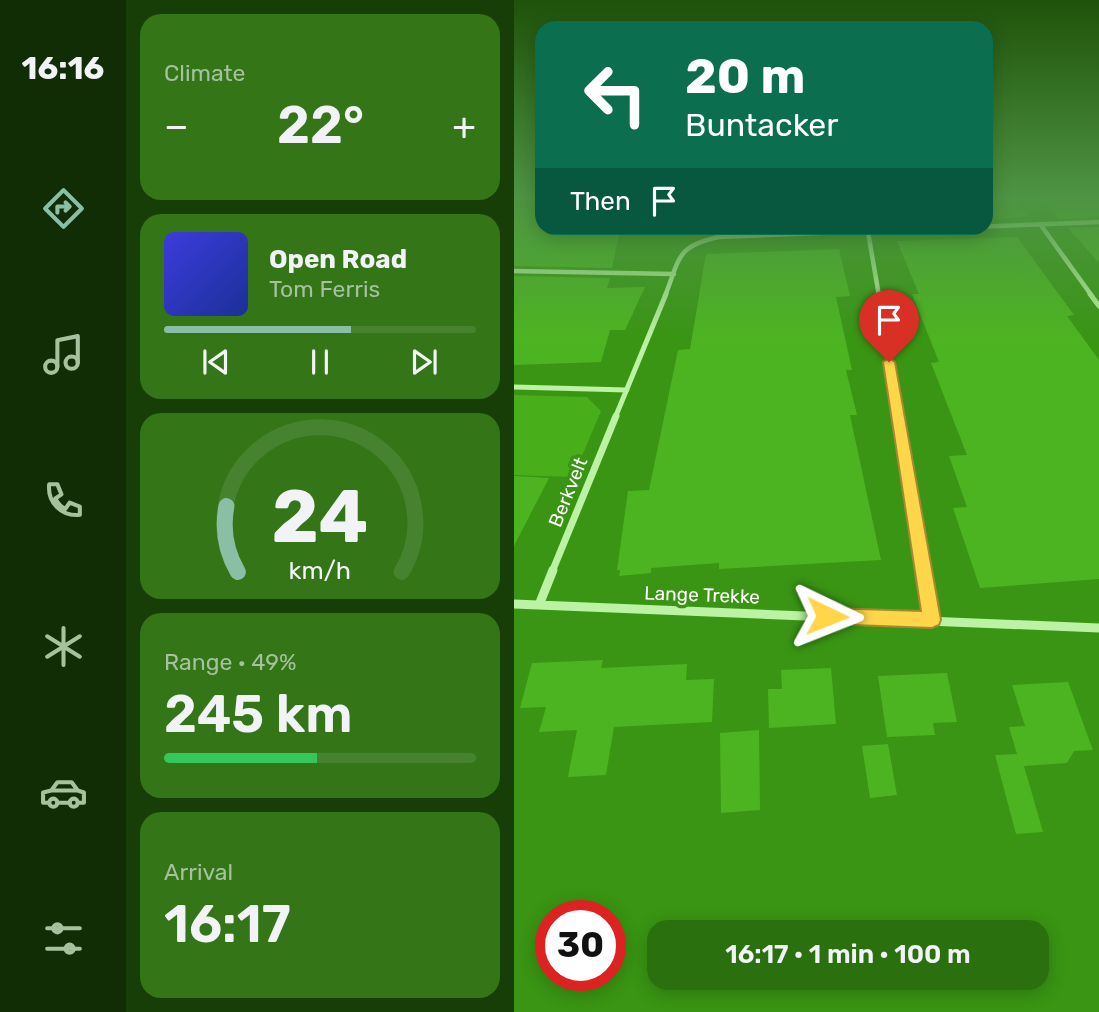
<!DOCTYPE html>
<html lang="en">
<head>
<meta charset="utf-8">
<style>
  :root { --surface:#2b700e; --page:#337517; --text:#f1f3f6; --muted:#a6c19e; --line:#47822e; --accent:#8abfa5 }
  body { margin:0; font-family:Rubik,sans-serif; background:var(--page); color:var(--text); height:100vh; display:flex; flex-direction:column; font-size:26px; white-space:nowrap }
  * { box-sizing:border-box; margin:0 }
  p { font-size:23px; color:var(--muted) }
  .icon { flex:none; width:38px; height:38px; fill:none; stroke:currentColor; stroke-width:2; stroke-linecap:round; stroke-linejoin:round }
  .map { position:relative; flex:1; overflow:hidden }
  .panel { display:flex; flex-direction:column; gap:14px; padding:14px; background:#183e08; width:388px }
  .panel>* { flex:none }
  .top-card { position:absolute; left:21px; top:21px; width:458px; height:214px; border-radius:21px; box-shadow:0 4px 18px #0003; background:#0b6e4f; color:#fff; overflow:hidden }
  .speed { position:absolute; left:21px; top:900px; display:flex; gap:14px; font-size:35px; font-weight:700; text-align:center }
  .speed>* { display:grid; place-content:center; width:91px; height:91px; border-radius:50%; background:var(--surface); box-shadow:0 4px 18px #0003; line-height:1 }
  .speed .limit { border:10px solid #d22; background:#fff; color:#111 }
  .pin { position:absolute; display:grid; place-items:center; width:60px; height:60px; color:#fff; margin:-72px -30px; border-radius:50% 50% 50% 0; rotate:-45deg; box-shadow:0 0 7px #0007 }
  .pin .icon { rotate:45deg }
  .me { position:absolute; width:77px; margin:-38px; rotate:92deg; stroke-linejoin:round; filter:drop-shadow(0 0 5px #0008) }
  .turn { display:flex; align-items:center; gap:24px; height:147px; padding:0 35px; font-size:32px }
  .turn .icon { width:91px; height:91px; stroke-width:2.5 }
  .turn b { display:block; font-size:49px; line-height:60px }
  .then { display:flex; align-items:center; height:66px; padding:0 35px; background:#0003; gap:14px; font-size:26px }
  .big { font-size:52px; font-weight:600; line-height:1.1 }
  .panel .card { flex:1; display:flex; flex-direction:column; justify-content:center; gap:10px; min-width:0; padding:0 24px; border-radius:21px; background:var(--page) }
  .panel .dial { align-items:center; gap:0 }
  .dial svg { height:182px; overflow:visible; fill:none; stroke:var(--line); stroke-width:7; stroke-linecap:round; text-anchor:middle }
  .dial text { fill:var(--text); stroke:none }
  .song { display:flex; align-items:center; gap:21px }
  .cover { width:84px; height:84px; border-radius:10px; background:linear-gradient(135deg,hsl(240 70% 55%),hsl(230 70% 35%)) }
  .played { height:7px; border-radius:4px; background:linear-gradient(90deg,var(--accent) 60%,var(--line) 60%) }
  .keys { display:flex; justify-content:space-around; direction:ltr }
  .heat { display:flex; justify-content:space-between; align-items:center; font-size:38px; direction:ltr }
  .charge { height:10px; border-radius:5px; background:linear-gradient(90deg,#34c759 49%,var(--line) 0) }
  .trip { position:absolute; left:133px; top:920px; width:402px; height:70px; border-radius:21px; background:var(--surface); box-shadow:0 4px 18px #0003; font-weight:600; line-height:70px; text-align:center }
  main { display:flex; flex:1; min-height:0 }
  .tabs { display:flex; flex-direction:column; width:126px; justify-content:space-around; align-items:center; background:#112d06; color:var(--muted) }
  .tabs .icon { width:49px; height:49px }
  .tabs .current { color:var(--accent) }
  .tabs b { font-size:32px; color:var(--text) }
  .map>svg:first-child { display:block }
  .green { fill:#48af1b }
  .building { fill:#4db421 }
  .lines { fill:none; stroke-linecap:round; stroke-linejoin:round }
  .street-far3 { stroke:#bbf2a3; stroke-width:4.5 }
  .street-far2 { stroke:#bbf2a3; stroke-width:5 }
  .street-far1 { stroke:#bbf2a3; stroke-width:7 }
  .street { stroke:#bbf2a3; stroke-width:9 }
  .route { fill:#ffd54a; stroke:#a68a30; stroke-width:2 }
  .labels { text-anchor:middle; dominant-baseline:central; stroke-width:7; stroke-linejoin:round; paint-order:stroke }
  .street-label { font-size:19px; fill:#fff; stroke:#399513 }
</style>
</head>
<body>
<main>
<nav class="tabs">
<b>16:16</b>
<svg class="icon current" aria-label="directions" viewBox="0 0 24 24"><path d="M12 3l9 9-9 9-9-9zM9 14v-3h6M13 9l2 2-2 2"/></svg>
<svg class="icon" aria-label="music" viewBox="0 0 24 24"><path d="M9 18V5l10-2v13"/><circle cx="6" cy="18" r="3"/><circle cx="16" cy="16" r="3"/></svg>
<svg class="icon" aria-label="phone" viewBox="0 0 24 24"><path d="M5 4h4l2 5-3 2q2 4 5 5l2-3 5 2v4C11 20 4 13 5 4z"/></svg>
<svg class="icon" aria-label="climate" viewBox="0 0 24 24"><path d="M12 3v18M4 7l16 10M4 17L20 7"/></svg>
<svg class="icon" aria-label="car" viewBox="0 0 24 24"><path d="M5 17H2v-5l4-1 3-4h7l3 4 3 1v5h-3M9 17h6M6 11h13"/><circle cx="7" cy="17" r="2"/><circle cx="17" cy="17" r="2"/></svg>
<svg class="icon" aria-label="filters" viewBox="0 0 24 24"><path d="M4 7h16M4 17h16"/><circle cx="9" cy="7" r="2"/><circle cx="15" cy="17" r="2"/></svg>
</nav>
<section class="panel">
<div class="card"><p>Climate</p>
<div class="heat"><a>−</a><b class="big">22°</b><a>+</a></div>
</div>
<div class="card">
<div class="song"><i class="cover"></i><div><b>Open Road</b><p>Tom Ferris</p></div></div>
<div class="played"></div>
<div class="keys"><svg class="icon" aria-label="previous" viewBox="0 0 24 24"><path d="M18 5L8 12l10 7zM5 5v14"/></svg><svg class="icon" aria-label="pause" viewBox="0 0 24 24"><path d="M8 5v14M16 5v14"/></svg><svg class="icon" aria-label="next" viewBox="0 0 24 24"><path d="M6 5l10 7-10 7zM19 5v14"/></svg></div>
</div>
<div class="card dial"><svg viewBox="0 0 100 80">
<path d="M14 69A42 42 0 1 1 86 69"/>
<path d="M14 69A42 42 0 0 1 9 40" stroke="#8abfa5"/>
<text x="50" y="56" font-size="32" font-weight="700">24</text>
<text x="50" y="72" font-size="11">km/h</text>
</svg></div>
<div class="card"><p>Range · 49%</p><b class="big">245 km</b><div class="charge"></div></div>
<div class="card"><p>Arrival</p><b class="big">16:17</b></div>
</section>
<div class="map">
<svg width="585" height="1012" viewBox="0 0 585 1012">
  <rect width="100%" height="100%" fill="#399513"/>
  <path class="green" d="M473,198H499L514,216L473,220Z
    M0,395L73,397L87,411L59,477L0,475Z"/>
  <path class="building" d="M528,198H585V217L545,219Z
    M28,207V228H106L98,268L0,266V208Z
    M585,227V263L554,228Z
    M503,237L560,315L553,316L585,360V579L466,588L439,508L453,507L435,456L453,455L417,363L425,362L398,294H405L383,241Z
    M325,249L336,296L322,297L338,370H332L343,415H336L367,560L205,569V563L137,568V573L105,576L106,570H103L114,491L135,490L164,350L176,349L192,254Z
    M0,276L96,278L93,288L131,287L111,330H96L87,362L0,365Z
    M0,476L35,478L0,546Z
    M89,660L87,668L173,664L172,680L200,679L198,722L100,727L92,775L54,777L63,730L25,732L32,707L6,708L18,663Z
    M317,668L322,724L255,728L254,689H268L267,670Z
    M433,673L443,722L419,723L421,735L373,737L364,676Z
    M554,682L579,750L560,751L553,763L510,766L529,832L502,834L481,755L503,754L495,727L511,726L498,685Z
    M245,730L246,810L207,813L206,733Z
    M374,744L383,795L356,798L348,746Z"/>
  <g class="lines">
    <path class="street-far3" d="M526,224L578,296
      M354,232L365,296
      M0,271L160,274
      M151,296C166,258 162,246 205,237L585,222"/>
    <path class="street-far2" d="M364,294L385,418
      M576,294L585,306
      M0,387L113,390
      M101,418L152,294"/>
    <path class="street-far1" d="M384,416L410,572
      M38,572L102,416"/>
    <path class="street" d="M410,570L418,620
      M0,604L585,628
      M25,605L39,570"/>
  </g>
  <linearGradient id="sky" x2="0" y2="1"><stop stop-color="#1f520a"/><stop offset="0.58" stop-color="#4e9444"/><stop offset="1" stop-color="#4e9444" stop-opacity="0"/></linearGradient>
  <rect width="585" height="340" fill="url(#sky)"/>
  <path class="route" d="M375,358L381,362L427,620L425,625L418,628L313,624L307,621L304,616L307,610L313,608L407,611L369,362Z"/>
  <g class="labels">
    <g class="street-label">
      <text transform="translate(54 492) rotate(-68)">Berkvelt</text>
      <text transform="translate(188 595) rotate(2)">Lange Trekke</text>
    </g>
  </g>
</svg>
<div class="speed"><div class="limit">30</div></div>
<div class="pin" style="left:375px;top:362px;background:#d93025"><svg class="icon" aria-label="arrive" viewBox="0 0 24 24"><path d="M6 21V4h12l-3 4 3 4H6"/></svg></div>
<svg class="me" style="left:313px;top:616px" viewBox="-20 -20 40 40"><path d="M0-17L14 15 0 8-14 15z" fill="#ffd54a" stroke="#fff" stroke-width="4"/></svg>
<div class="trip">16:17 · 1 min · 100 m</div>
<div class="top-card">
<div class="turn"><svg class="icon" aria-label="left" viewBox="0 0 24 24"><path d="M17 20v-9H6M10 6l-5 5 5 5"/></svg><div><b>20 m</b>Buntacker</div></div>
<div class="then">Then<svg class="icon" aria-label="arrive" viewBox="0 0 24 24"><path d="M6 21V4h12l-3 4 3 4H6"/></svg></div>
</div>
</div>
</main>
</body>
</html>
